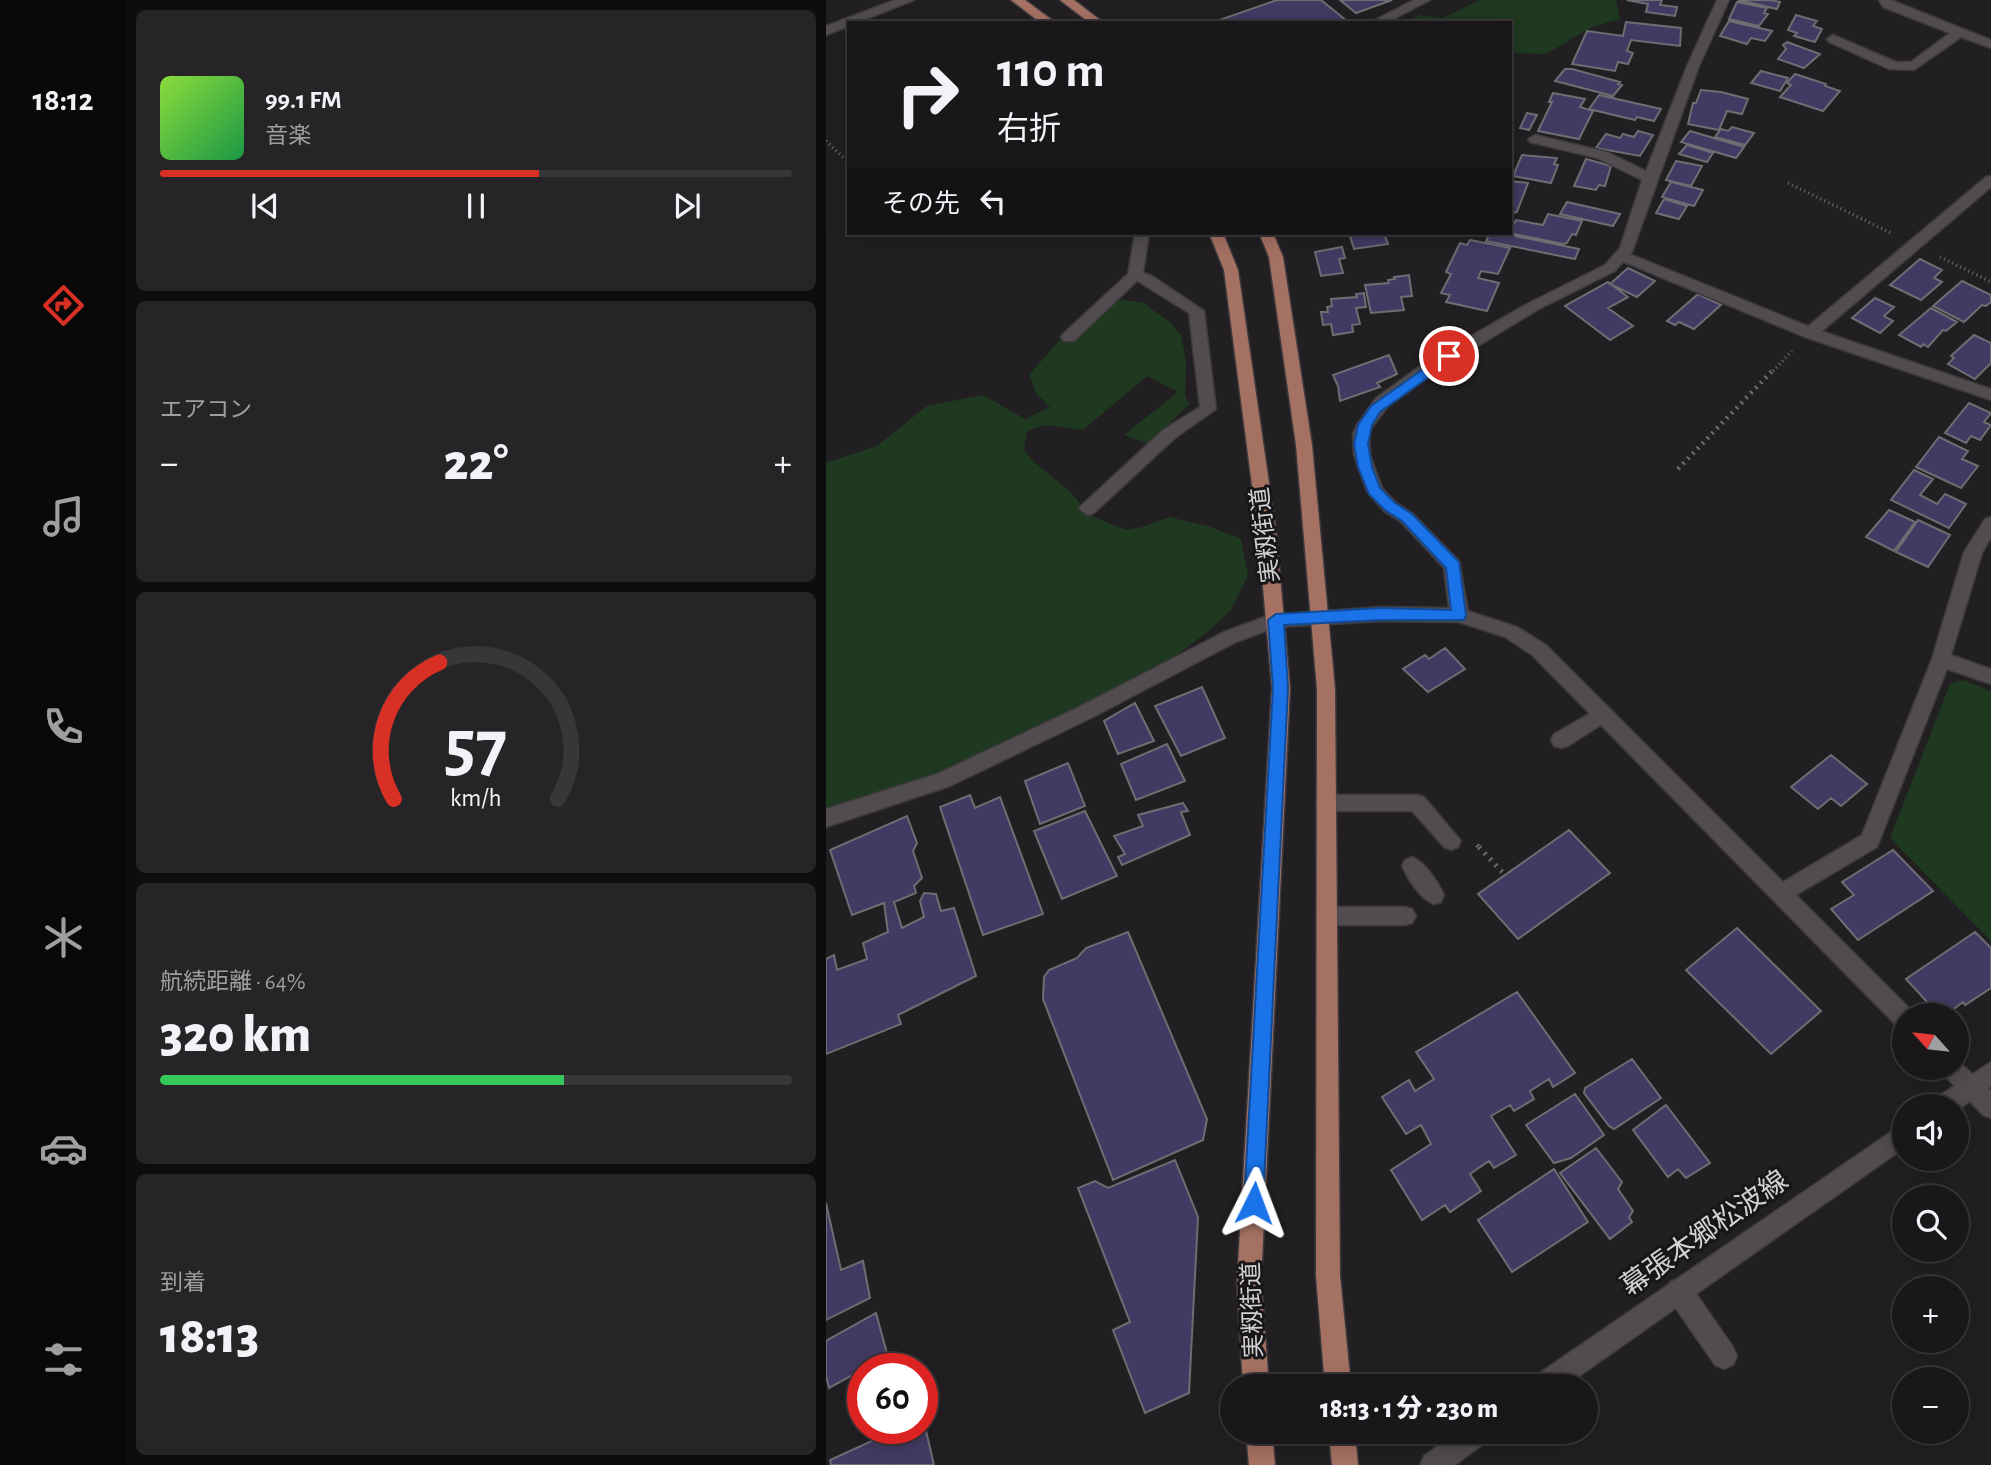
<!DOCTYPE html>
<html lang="ja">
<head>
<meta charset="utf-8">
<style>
  :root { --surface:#1a171a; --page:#272427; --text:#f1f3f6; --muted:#9f9fa2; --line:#383639; --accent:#d93025 }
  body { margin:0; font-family:"Alegreya Sans","Noto Sans JP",sans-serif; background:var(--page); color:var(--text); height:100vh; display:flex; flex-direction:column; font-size:26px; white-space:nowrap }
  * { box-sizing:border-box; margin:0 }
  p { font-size:23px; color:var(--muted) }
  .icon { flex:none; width:38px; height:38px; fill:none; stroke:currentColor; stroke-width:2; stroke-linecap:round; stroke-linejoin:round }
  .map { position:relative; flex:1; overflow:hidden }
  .drawer { display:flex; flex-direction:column; gap:10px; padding:10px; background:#0e0d0e; width:700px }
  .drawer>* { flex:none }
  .hud { position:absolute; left:21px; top:21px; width:665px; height:214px; border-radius:0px; box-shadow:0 4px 18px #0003,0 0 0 2px var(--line); background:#1a171a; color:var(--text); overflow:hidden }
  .needle { width:46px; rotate:297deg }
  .buttons { position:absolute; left:1066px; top:1003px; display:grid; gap:14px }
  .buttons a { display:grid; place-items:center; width:77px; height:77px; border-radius:50%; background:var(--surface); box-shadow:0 4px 18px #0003,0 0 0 2px var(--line); font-size:35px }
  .speed { position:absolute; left:21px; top:1353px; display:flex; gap:14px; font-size:35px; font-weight:700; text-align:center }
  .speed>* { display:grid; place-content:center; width:91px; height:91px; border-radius:50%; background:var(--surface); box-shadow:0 4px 18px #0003,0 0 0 2px var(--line); line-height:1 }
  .speed .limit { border:10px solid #d22; background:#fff; color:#111 }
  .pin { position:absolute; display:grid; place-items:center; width:60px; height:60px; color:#fff; margin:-30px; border:4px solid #fff; border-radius:50%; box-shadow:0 2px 7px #0007 }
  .me { position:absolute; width:77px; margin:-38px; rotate:3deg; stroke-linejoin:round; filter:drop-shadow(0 0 5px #0008) }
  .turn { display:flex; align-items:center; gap:24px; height:147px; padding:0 35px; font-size:32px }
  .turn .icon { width:91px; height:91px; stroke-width:2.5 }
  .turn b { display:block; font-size:49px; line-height:60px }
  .then { display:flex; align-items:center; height:66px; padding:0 35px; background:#0003; gap:14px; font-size:26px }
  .big { font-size:52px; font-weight:800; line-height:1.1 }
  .drawer .widget { flex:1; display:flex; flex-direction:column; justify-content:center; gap:10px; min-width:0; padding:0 24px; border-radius:10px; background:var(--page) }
  .drawer .dial { align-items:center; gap:0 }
  .dial svg { height:182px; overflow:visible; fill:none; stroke:var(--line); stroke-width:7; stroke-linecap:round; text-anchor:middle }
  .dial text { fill:var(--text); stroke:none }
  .song { display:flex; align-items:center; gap:21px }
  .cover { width:84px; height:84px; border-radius:10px; background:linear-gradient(135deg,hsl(90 70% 55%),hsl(140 70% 35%)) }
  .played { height:7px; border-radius:4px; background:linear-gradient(90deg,var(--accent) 60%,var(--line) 60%) }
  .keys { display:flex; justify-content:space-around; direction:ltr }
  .heat { display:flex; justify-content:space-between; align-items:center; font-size:38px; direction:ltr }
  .charge { height:10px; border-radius:5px; background:linear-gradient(90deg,#34c759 64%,var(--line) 0) }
  .trip { position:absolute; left:394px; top:1374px; width:378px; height:70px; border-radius:35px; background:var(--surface); box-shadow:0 4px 18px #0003,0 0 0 2px var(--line); font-weight:800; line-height:70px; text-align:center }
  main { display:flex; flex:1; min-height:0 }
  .tab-bar { display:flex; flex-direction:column; width:126px; justify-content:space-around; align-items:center; background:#0a090a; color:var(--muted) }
  .tab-bar .icon { width:49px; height:49px }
  .tab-bar .on { color:var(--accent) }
  .tab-bar b { font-size:32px; color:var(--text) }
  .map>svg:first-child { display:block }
  .green { fill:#1f3920 }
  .building { fill:#423a62; stroke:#6e6d72; stroke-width:2 }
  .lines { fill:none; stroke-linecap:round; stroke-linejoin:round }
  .service-casing { stroke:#3c393c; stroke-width:3 }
  .minor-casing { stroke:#3c393c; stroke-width:3 }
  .tertiary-casing { stroke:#3c393c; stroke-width:3 }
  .primary-casing { stroke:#3c393c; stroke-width:3 }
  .path-far2 { stroke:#6f6d70; stroke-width:3.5; stroke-dasharray:1 3.5; stroke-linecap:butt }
  .path-far1 { stroke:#6f6d70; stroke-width:4.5; stroke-dasharray:2 5; stroke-linecap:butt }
  .path { stroke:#6f6d70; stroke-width:5; stroke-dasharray:2 6; stroke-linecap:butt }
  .service { fill:#504c50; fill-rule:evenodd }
  .minor { fill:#504c50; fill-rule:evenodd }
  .tertiary { fill:#504c50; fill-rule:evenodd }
  .primary { fill:#a57163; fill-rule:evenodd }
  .route { fill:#1a73e8; stroke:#114b97; stroke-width:2 }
  .labels { text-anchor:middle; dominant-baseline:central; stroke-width:6; stroke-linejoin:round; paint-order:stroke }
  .street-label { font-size:24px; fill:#d3d1d3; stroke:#191619 }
  .near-street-label { font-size:28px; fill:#d3d1d3; stroke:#191619 }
</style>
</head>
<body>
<main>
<nav class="tab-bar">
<b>18:12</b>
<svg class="icon on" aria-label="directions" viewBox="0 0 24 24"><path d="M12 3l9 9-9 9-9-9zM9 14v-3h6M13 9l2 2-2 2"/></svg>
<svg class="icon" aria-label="music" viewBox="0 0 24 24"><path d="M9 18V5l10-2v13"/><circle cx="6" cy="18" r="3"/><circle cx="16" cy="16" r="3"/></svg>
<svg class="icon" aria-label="phone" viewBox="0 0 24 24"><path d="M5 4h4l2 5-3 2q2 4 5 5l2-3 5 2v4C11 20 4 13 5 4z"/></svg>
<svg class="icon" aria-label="climate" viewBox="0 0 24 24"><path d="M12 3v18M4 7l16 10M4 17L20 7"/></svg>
<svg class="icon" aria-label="car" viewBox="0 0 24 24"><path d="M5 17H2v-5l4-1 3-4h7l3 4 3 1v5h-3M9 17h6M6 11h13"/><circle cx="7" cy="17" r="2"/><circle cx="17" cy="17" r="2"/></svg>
<svg class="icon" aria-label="filters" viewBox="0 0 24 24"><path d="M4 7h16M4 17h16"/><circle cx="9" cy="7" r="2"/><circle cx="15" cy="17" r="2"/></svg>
</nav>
<section class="drawer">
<div class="widget">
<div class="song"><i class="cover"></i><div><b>99.1 FM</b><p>音楽</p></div></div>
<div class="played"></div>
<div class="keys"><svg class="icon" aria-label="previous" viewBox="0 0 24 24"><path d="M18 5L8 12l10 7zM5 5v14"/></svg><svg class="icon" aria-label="pause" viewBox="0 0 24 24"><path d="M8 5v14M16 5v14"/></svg><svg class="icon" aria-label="next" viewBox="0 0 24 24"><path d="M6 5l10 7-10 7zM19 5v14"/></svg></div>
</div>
<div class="widget"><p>エアコン</p>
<div class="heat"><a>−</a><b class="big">22°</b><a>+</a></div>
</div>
<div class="widget dial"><svg viewBox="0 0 100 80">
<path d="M14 69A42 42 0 1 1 86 69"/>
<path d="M14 69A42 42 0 0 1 34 9" stroke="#d93025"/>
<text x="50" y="56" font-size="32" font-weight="700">57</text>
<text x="50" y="72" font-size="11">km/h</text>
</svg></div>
<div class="widget"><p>航続距離 · 64%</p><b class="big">320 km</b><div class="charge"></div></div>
<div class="widget"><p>到着</p><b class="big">18:13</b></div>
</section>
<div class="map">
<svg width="1165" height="1465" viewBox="0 0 1165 1465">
  <rect width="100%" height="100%" fill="#221f23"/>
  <path class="green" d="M653,0H790L794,19L766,27L720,54L684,53V23H579L593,15L617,18Z
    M287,299L316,302L345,323L355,335L360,361L359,396L363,404L323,444L298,435L352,392L321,376L257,430L219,425L201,431L198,450C213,473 252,489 258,513L300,530L317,527L343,517L382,526L415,539L422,575L405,610L385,629L281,709L0,825V463L51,446L101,406L157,395L199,419L224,407L210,393L203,375L245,327Z
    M1137,680L1165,691V941L1064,838L1124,684Z"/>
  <path class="building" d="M451,0H495L521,21L385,23Z
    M514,0H566L530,13Z
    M801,0H836L834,5L851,7L849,16L820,12L822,4Z
    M912,0H944L954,2L951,9Z
    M911,2L941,8L938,13L942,14L933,26L903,19Z
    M970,15L991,21L987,26L996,29L989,42L968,36L971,33L962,30Z
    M903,21L946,31L939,41L925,38L921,44L894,36Z
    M800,22L855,28L854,46L805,40L801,51L807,53L802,64L792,62L789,71L746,64L761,31L797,36Z
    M961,42L994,54L978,68L952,59L960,49L957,45Z
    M739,69H746L794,82L792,84L796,85L787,96L729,81Z
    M935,71L962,78L954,91L925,83Z
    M969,74L1000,84L999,86L1014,91L997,111L954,97L965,85L961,83Z
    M875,90L895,92L922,99L916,114L901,111L893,130L862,124L867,103H870Z
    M727,93L759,99L754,107L767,111L753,139L712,131L726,102H723Z
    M773,95L835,109L828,121L811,117L809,120L763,109Z
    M701,113L711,115L703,130L694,128Z
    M906,127L928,133L919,145L889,137L895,129L902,131Z
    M812,131L827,135L814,156L770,148L780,134L794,138L797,134L808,137Z
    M864,131L918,147L910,158L855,142Z
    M861,145L887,153L881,162L853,154Z
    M696,155L731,158L728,164L732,165L725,183L687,176Z
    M760,159L785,166L779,186L773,185L770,190L748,186Z
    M850,161L876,166L865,186L840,180Z
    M684,181L702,183L691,212L687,213H684Z
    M845,182L877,190L868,206L836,197Z
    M838,199L861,206L853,219L830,213Z
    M741,202L794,214L787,226L734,214Z
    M722,214L756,221L750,235L746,234L741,243L737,244L683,233L690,220L717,225Z
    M523,233H558L562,244L528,249Z
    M664,233H675L753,249L749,259L660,241Z
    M644,240L684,248L672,274L655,271L652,278L673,283L661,311L620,302L624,295L615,293L625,274L620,272L634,243L641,245Z
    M516,247L519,258L513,259L517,273L495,276L489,252Z
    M1094,259L1116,270L1108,278L1116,282L1095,300L1064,285Z
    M802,268L829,281L811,297L784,284Z
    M583,275L586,296L575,297L578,310L545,313L539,285L563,283L562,280L569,279L568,277Z
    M1136,281L1165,295V302L1160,306L1156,305L1138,322L1107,306Z
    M782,282L802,297L782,308L807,326L784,340L739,306Z
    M538,293L540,307L530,308L534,324L526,325L527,332L507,335L505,324L497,325L495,312H502L501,307L506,306L505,299L531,297L530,294Z
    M872,294L895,305L868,329L853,322L849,325L841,321Z
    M1049,298L1068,307L1058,316L1067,321L1054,333L1026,318Z
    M1105,308L1131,322L1120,331L1117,330L1102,347L1097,344L1095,347L1073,335Z
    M1148,335L1165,343V363L1149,379L1122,364L1128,358L1125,356Z
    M563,355L571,374L551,383L554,387L514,401L512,386L507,375Z
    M1143,403L1165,413L1158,422L1165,425L1154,440L1145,436L1140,443L1119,433Z
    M1113,437L1142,451L1136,459L1152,466L1135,488L1090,467Z
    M1088,470L1107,479L1094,495L1111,504L1119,494L1140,504L1123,528L1065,500Z
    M1063,510L1089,522L1068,551L1040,537Z
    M1092,520L1124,535L1102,567L1070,552Z
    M619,648L639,669L602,692L577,669L599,655L603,659Z
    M376,687L399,738L355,756L329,706Z
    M309,703L328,741L292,754L278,721Z
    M341,744L359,781L310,800L295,764Z
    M1005,755L1041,784L1015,806L1005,798L992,809L965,787Z
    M242,763L259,806L214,824L199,781Z
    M144,795L149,808L174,797L217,914L157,935L114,807Z
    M357,803L362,811L355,812L364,835L296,865L292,857L299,854L288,836L317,826L312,815Z
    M259,811L291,876L236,899L208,831Z
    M81,816L91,843L87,851L96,878L88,886L90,893L68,902L76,928L98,917L94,901L98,893L110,894L115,911L128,908L150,976L72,1015L75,1024L0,1054V959L8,955L11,970L41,959L37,943L62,932L58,903L26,915L4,850Z
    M743,830L784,873L692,939L652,894Z
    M1067,850L1107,891L1032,940L1005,909L1028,895L1016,882Z
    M911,928L995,1011L945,1054L860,970Z
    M302,932L381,1119L377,1140L287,1180L217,999L218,977L223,970L251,958L260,948Z
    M1149,932L1165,948V988L1139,1005L1137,1002L1120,1015H1113L1080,979Z
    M691,992L749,1073L727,1087L723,1079L704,1091L708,1099L688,1111L684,1105L665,1116L690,1155L668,1168L663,1161L644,1174L655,1191L624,1212L619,1205L596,1220L565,1170L605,1144L595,1125L580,1134L556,1097L583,1080L589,1091L608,1079L590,1052Z
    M806,1059L835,1098L788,1129L783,1126L758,1093L759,1088Z
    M749,1094L778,1135L745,1158L728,1163L700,1125Z
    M840,1105L884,1163L860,1178L852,1169L842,1177L807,1130Z
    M770,1148L796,1182L792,1189L807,1211L803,1217L806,1222L784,1239L734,1173Z
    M349,1160L372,1217L363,1393L319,1413L287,1330L304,1322L252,1188L269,1181L282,1188Z
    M728,1169L762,1222L686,1272L652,1220Z
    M0,1203L15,1270L37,1261L44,1298L0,1320Z
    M50,1313L65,1368H37V1387L32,1372L3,1388L0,1376V1341Z
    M97,1418L108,1465H5L4,1460L74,1428H96Z"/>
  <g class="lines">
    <defs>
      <path id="service" d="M588,0H604L560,23H543Z
        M796,251L989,329L1165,389V400L979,337L791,259L789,256L791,253Z
        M309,270L316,275L314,278L248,341H238L235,337L238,333L304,272Z
        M777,706L784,709L787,714L784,719L742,746L735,748L728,746L725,740L728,734Z
        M500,795H591L598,797L635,841L632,847L625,850L618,847L586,811H500L493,809L490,803L493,797Z
        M586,857C599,862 612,882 618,895L615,902L608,904C594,899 582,879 576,866L579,860Z
        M501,907H579L586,909L590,916L586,923L579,925H501L494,923L490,916L494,909Z
        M853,1279L862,1282L907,1347L911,1356L907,1365L898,1369L889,1365L844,1300L841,1291L844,1282Z"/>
      <path id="minor" d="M69,0H88L30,23H23V26L0,35V26Z
        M891,0H903L873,66L806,252L789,271L711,310L612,370L562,406L546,427L543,434L544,455L556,488L570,503L587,514L633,561L642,611L691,627L720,645L957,882L1036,835L1106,659L1138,552L1159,519L1165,517V537L1156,553L1125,655L1165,669V684L1121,669L1051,847L970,895L1086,1011L1088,1015H1078V1028L1070,1025L706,655L679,637L633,622L555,621L451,627L410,642L265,718L124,786L0,827V809L111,774L251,708L398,632L444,615L555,607L623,608L618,568L575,522L558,511L541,491L528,455L527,434L531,425L550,398L600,362L701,304L779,265L794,248L816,180L771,158L704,142L702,139L709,135L781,152L820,171L861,66Z
        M1053,0H1065L1165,40V48L1135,37L1088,70L1063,69L1003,42L1001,39L1007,35L1070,62H1085L1124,33L1057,7Z
        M1165,176V187L989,337H979L976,333L979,329L1160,177Z
        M309,233H323L317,273L326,276L378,311L390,409L349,438L268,513L262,515L253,509L256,505L337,430L374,407L363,313L302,275Z
        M1130,1059L1165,1091V1118L1157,1115L1119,1076L1116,1068H1130Z"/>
      <path id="tertiary" d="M1165,1062V1086L1130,1111V1106H1107L1110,1098Z
        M1078,1123V1148L739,1386H704L708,1377Z
        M631,1432H665L661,1441L629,1465H594L598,1456Z"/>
      <path id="primary" d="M185,0H199L230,23H215Z
        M234,0H248L278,23H264Z
        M383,233H397L412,270L450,531L464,688L435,1282L443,1386H417L411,1282L446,688L432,531L398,270Z
        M433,233H447L457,257L486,445L509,689L514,1276L525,1386H499L490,1276L491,689L470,445L443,257Z
        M420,1432H446L449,1465H423Z
        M503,1432H529L532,1465H506Z"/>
    </defs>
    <use href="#service" class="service-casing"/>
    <use href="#minor" class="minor-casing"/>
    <use href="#tertiary" class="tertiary-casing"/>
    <use href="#primary" class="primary-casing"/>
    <path class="path-far2" d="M0,141L23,163
      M962,183L1065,233
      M1114,257L1165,282
      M947,371L966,351"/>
    <path class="path-far1" d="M852,469L948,369
      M651,845L655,849"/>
    <path class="path" d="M653,847L679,875"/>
    <use href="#service" class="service"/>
    <use href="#minor" class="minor"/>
    <use href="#tertiary" class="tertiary"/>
    <use href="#primary" class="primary"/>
  </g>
  <path class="route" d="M623,351L628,353V359L554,412L546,425L542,444L546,467L554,488L569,503L586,514L633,562L640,615L638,620H555L458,625L462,688L437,1203L434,1210L428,1212L421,1210L418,1203L447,688L442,620L450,614L555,608L625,610L620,568L576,521L559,510L543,494L532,467L528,444L532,425L545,406Z"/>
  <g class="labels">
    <g class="street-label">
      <text transform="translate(440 535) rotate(-97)">実籾街道</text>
      <text transform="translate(427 1310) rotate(-92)">実籾街道</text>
    </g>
    <g class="near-street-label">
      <text transform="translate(879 1234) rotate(-35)">幕張本郷松波線</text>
    </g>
  </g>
</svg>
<div class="buttons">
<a><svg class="needle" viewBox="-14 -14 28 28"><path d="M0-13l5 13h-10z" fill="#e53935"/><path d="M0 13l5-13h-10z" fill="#9f9fa2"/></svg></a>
<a><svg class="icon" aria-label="sound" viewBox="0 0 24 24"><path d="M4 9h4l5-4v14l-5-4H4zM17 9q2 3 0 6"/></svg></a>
<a><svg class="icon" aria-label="search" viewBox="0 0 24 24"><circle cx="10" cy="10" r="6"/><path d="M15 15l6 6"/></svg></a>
<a>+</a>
<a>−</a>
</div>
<div class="speed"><div class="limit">60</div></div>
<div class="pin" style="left:623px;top:356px;background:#d93025"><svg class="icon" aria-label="arrive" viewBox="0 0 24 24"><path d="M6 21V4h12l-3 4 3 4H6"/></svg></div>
<svg class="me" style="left:428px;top:1203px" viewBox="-20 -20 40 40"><path d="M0-17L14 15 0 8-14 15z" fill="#1a73e8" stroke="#fff" stroke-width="4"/></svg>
<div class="trip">18:13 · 1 分 · 230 m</div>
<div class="hud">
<div class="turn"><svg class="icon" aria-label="right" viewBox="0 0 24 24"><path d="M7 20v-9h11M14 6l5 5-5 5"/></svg><div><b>110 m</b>右折</div></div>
<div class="then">その先<svg class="icon" aria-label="left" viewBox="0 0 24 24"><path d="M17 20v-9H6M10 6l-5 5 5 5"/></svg></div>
</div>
</div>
</main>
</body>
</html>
